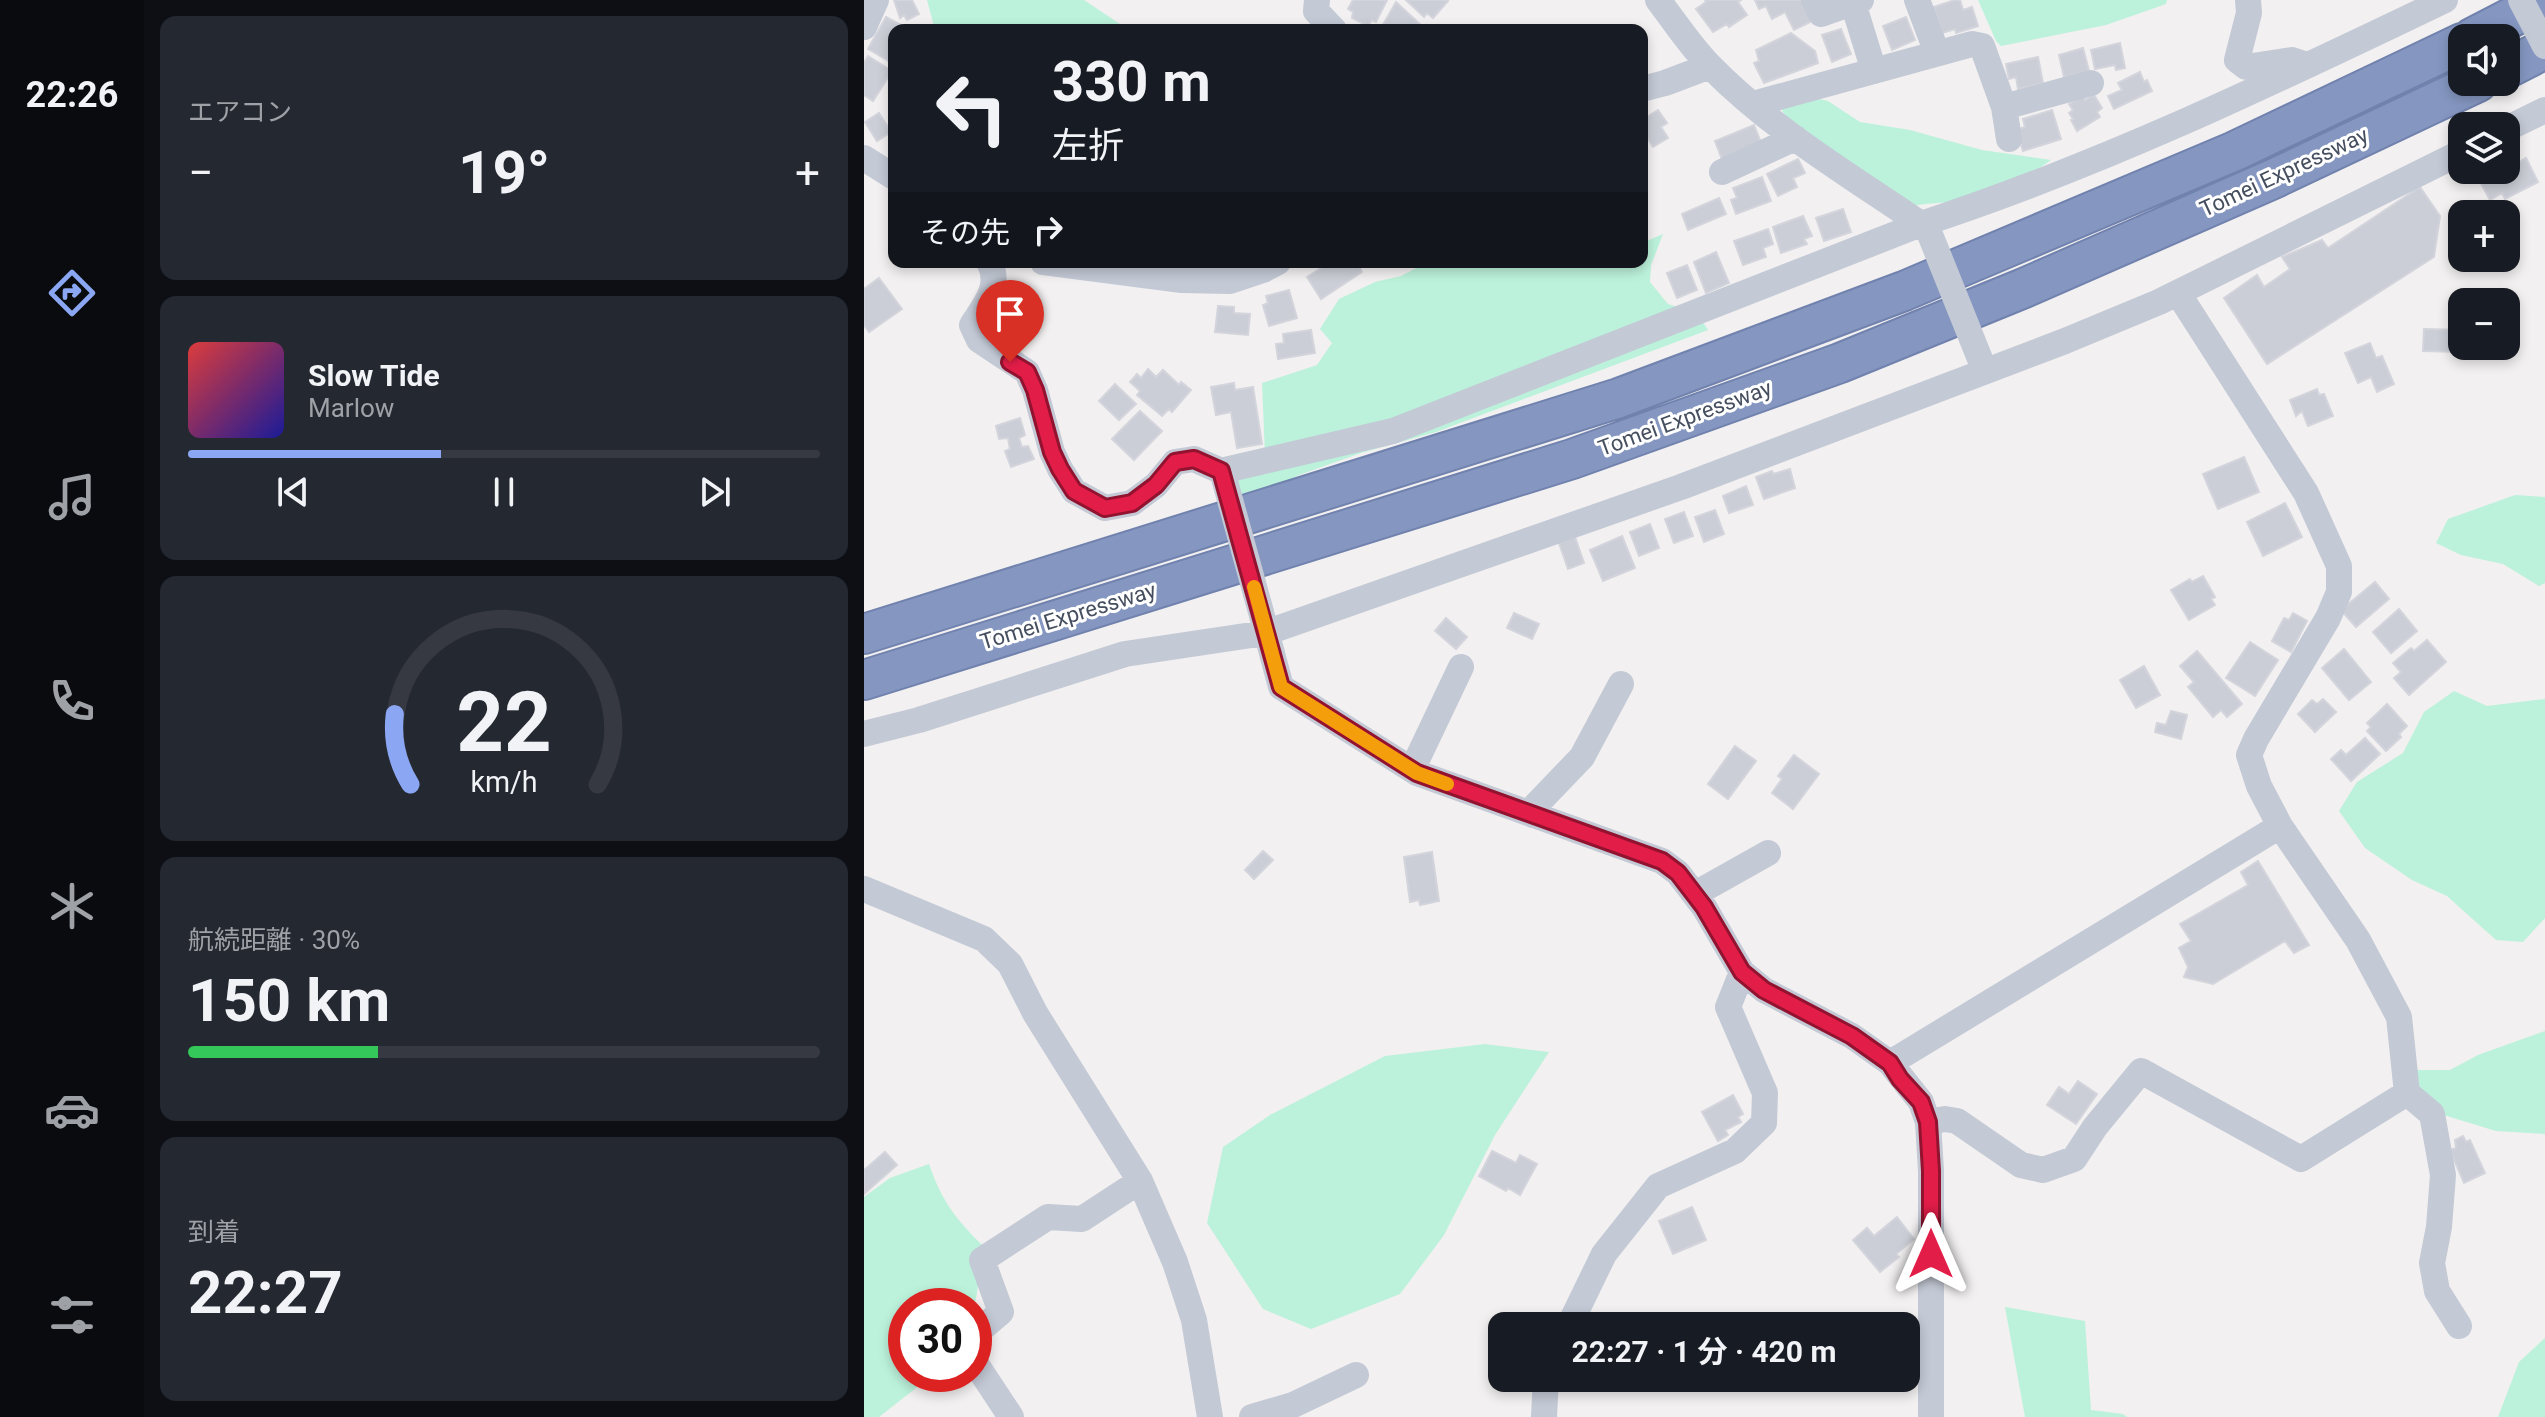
<!DOCTYPE html>
<html lang="ja">
<head>
<meta charset="utf-8">
<style>
  :root { --surface:#171b24; --page:#242831; --text:#f1f3f6; --muted:#9ea1a6; --line:#363941; --accent:#8ba6f2 }
  body { margin:0; font-family:Roboto,"Noto Sans JP",sans-serif; background:var(--page); color:var(--text); height:100vh; display:flex; flex-direction:column; font-size:30px; white-space:nowrap }
  * { box-sizing:border-box; margin:0 }
  p { font-size:26px; color:var(--muted) }
  .icon { flex:none; width:44px; height:44px; fill:none; stroke:currentColor; stroke-width:2; stroke-linecap:round; stroke-linejoin:round }
  .map { position:relative; flex:1; overflow:hidden }
  .panel { display:flex; flex-direction:column; gap:16px; padding:16px; background:#0d0f14; width:720px }
  .panel>* { flex:none }
  .banner { position:absolute; left:24px; top:24px; width:760px; height:244px; border-radius:16px; box-shadow:0 4px 12px #0003; background:#171b24; color:var(--text); overflow:hidden }
  .controls { position:absolute; left:1584px; top:24px; display:grid; gap:16px }
  .controls a { display:grid; place-items:center; width:72px; height:72px; border-radius:16px; background:var(--surface); box-shadow:0 4px 12px #0003; font-size:40px }
  .speed { position:absolute; left:24px; top:1288px; display:flex; gap:16px; font-size:40px; font-weight:700; text-align:center }
  .speed>* { display:grid; place-content:center; width:104px; height:104px; border-radius:50%; background:var(--surface); box-shadow:0 4px 12px #0003; line-height:1 }
  .speed .limit { border:12px solid #d22; background:#fff; color:#111 }
  .pin { position:absolute; display:grid; place-items:center; width:68px; height:68px; color:#fff; margin:-82px -34px; border-radius:50% 50% 50% 0; rotate:-45deg; box-shadow:0 0 8px #0007 }
  .pin .icon { rotate:45deg }
  .me { position:absolute; width:88px; margin:-44px; rotate:0deg; stroke-linejoin:round; filter:drop-shadow(0 0 6px #0008) }
  .turn { display:flex; align-items:center; gap:28px; height:168px; padding:0 32px; font-size:36px }
  .turn .icon { width:104px; height:104px; stroke-width:2.5 }
  .turn b { display:block; font-size:56px; line-height:68px }
  .then { display:flex; align-items:center; height:76px; padding:0 32px; background:#0003; gap:16px; font-size:30px }
  .big { font-size:60px; font-weight:700; line-height:1.1 }
  .panel .widget { flex:1; display:flex; flex-direction:column; justify-content:center; gap:12px; min-width:0; padding:0 28px; border-radius:16px; background:var(--page) }
  .panel .dial { align-items:center; gap:0 }
  .dial svg { height:208px; overflow:visible; fill:none; stroke:var(--line); stroke-width:7; stroke-linecap:round; text-anchor:middle }
  .dial text { fill:var(--text); stroke:none }
  .song { display:flex; align-items:center; gap:24px }
  .cover { width:96px; height:96px; border-radius:12px; background:linear-gradient(135deg,hsl(0 70% 55%),hsl(240 70% 35%)) }
  .played { height:8px; border-radius:4px; background:linear-gradient(90deg,var(--accent) 40%,var(--line) 40%) }
  .keys { display:flex; justify-content:space-around; direction:ltr }
  .heat { display:flex; justify-content:space-between; align-items:center; font-size:44px; direction:ltr }
  .charge { height:12px; border-radius:6px; background:linear-gradient(90deg,#34c759 30%,var(--line) 0) }
  .trip { position:absolute; left:624px; top:1312px; width:432px; height:80px; border-radius:16px; background:var(--surface); box-shadow:0 4px 12px #0003; font-weight:700; line-height:80px; text-align:center }
  main { display:flex; flex:1; min-height:0 }
  .tabs { display:flex; flex-direction:column; width:144px; justify-content:space-around; align-items:center; background:#090b0e; color:var(--muted) }
  .tabs .icon { width:56px; height:56px }
  .tabs .on { color:var(--accent) }
  .tabs b { font-size:36px; color:var(--text) }
  .map>svg:first-child { display:block }
  .green { fill:#bcf2db }
  .building { fill:#cbced6; stroke:#d3d4dc; stroke-width:2 }
  .lines { fill:none; stroke-linecap:round; stroke-linejoin:round }
  .highway-casing { stroke:#7082ad; stroke-width:42 }
  .minor { stroke:#c3c9d5; stroke-width:26 }
  .highway { stroke:#8597c1; stroke-width:38 }
  .minor-bridge { stroke:#c3c9d5; stroke-width:26 }
  .route-casing { stroke:#92132f; stroke-width:20 }
  .route { stroke:#e11d48; stroke-width:14 }
  .slow { stroke:#f59e0b; stroke-width:14 }
  .labels { text-anchor:middle; dominant-baseline:central; stroke-width:6; stroke-linejoin:round; paint-order:stroke }
  .street-label { font-size:22px; fill:#464f5f; stroke:#fff }
</style>
</head>
<body>
<main>
<nav class="tabs">
<b>22:26</b>
<svg class="icon on" aria-label="directions" viewBox="0 0 24 24"><path d="M12 3l9 9-9 9-9-9zM9 14v-3h6M13 9l2 2-2 2"/></svg>
<svg class="icon" aria-label="music" viewBox="0 0 24 24"><path d="M9 18V5l10-2v13"/><circle cx="6" cy="18" r="3"/><circle cx="16" cy="16" r="3"/></svg>
<svg class="icon" aria-label="phone" viewBox="0 0 24 24"><path d="M5 4h4l2 5-3 2q2 4 5 5l2-3 5 2v4C11 20 4 13 5 4z"/></svg>
<svg class="icon" aria-label="climate" viewBox="0 0 24 24"><path d="M12 3v18M4 7l16 10M4 17L20 7"/></svg>
<svg class="icon" aria-label="car" viewBox="0 0 24 24"><path d="M5 17H2v-5l4-1 3-4h7l3 4 3 1v5h-3M9 17h6M6 11h13"/><circle cx="7" cy="17" r="2"/><circle cx="17" cy="17" r="2"/></svg>
<svg class="icon" aria-label="filters" viewBox="0 0 24 24"><path d="M4 7h16M4 17h16"/><circle cx="9" cy="7" r="2"/><circle cx="15" cy="17" r="2"/></svg>
</nav>
<section class="panel">
<div class="widget"><p>エアコン</p>
<div class="heat"><a>−</a><b class="big">19°</b><a>+</a></div>
</div>
<div class="widget">
<div class="song"><i class="cover"></i><div><b>Slow Tide</b><p>Marlow</p></div></div>
<div class="played"></div>
<div class="keys"><svg class="icon" aria-label="previous" viewBox="0 0 24 24"><path d="M18 5L8 12l10 7zM5 5v14"/></svg><svg class="icon" aria-label="pause" viewBox="0 0 24 24"><path d="M8 5v14M16 5v14"/></svg><svg class="icon" aria-label="next" viewBox="0 0 24 24"><path d="M6 5l10 7-10 7zM19 5v14"/></svg></div>
</div>
<div class="widget dial"><svg viewBox="0 0 100 80">
<path d="M14 69A42 42 0 1 1 86 69"/>
<path d="M14 69A42 42 0 0 1 8 42" stroke="#8ba6f2"/>
<text x="50" y="56" font-size="32" font-weight="700">22</text>
<text x="50" y="72" font-size="11">km/h</text>
</svg></div>
<div class="widget"><p>航続距離 · 30%</p><b class="big">150 km</b><div class="charge"></div></div>
<div class="widget"><p>到着</p><b class="big">22:27</b></div>
</section>
<div class="map">
<svg width="1681" height="1417" viewBox="0 0 1681 1417">
  <rect width="100%" height="100%" fill="#f2f0f0"/>
  <path class="green" d="M63,0H220L265,30H71Z
    M1114,0H1303L1302,4L1242,25L1137,46L1132,41Z
    M938,95L964,101L996,122L1046,130L1118,150L1187,160C1172,170 1156,183 1140,191C1112,203 1076,201 1047,206L929,127L914,104Z
    M799,234L787,265L786,282L804,304L833,313L844,330L572,432L497,453L435,475L386,499L373,491L367,476L401,455L398,383L453,365L468,343L456,329L475,299L511,282L537,276L564,262H711L720,267L731,262H778V243Z
    M1651,495L1681,497V583L1675,586L1639,564L1597,555L1572,543L1584,519Z
    M1590,691L1623,706L1681,699V918L1659,942L1632,940L1583,896L1548,880L1501,848L1475,811L1493,782L1539,753L1560,712Z
    M1681,1031V1134L1632,1131L1563,1110L1548,1070H1586L1614,1055Z
    M621,1044L685,1052L631,1135L580,1235L536,1294L447,1329L399,1309L343,1223L359,1147L406,1115L521,1056Z
    M65,1164C78,1202 92,1219 120,1247L110,1311V1306H42V1374H70L15,1417H0V1197L26,1178Z
    M1141,1307L1221,1321L1227,1410L1259,1414L1263,1417H1161Z
    M1681,1338V1417H1634L1655,1362Z"/>
  <path class="building" d="M30,0H48L55,14L43,20L40,15L36,18Z
    M489,0H523L512,22L508,20L504,26L488,18L489,12L484,9Z
    M542,0H583L584,1L569,18L563,13L560,17Z
    M841,0H877L874,2L883,15L865,27L863,24L849,32L832,9L842,2Z
    M891,0H940L950,20L930,30L921,12L908,19L902,6L895,9Z
    M1091,0H1096L1099,10L1108,7L1114,26L1092,33L1091,29L1078,33L1070,7Z
    M532,2L558,26L555,30H516Z
    M22,17L46,30H30V64L4,49Z
    M1042,17L1051,40L1028,50L1019,26Z
    M977,29L987,54L968,62L958,35Z
    M927,33L951,51L954,63L900,83L890,63L895,61L892,50Z
    M1256,43L1261,68L1252,70L1251,65L1231,69L1227,50Z
    M1219,48L1225,71L1200,77L1195,55Z
    M4,56L28,71L9,101L0,95V63Z
    M1174,57L1179,83L1154,89L1152,77L1145,79L1142,64Z
    M1276,72L1280,82L1283,80L1288,91L1250,109L1244,96L1258,90L1254,83Z
    M1230,95L1238,108L1233,112L1236,117L1213,131L1207,120L1209,119L1205,113L1209,110L1205,104L1219,96L1221,100Z
    M794,110L803,123L797,127L804,138L789,147L778,129V120Z
    M1188,110L1197,139L1159,151L1152,130L1161,127L1159,119Z
    M15,113L27,132L13,141L1,122Z
    M890,125L898,145L859,162L851,141Z
    M1662,158L1674,182L1641,199L1638,193L1626,200L1614,178L1628,170H1632L1634,173L1642,170Z
    M934,159L941,173L929,178L933,187L914,196L903,174Z
    M898,177L907,201L872,214L867,200L873,198L869,188Z
    M1556,187L1576,216L1570,257L1403,364L1360,298L1393,275L1400,287L1426,269L1418,257L1458,240L1464,248Z
    M855,198L862,214L824,230L818,214Z
    M979,209L987,232L960,241L952,218Z
    M939,216L948,236L940,239L943,244L917,253L909,227Z
    M904,229L909,244L899,248L902,257L879,265L870,241Z
    M852,252L865,283L842,293L830,262Z
    M348,262H361L353,271L346,264Z
    M467,262H492L498,272L457,299L443,277Z
    M823,265L833,290L813,298L803,273Z
    M15,278L38,309L5,332L0,325V289Z
    M425,290L433,318L405,326L399,305L404,303L402,296Z
    M354,306L370,307V313L386,314L384,335L351,332Z
    M1560,329L1598,330V352L1559,351Z
    M447,330L451,353L414,359L412,344L420,343L419,334Z
    M1506,343L1512,358L1518,356L1530,384L1513,392L1507,377L1494,383L1481,353Z
    M284,369L292,377L299,370L315,385L317,382L327,390L308,412L305,409L298,416L273,395L276,391L266,382L273,374L277,378Z
    M370,383L371,390L389,387L398,444L373,448L367,412L352,415L347,387Z
    M251,384L272,404L255,420L235,401Z
    M1453,389L1455,395L1460,394L1469,416L1444,426L1438,411L1432,416L1426,400Z
    M276,411L298,431L270,460L248,439Z
    M156,418L161,435L155,438L158,447L164,446L170,459L147,467L141,451L146,449L144,438L135,439L132,426Z
    M1380,457L1395,492L1354,509L1339,474Z
    M926,469L931,488L900,499L892,477L908,471L909,474Z
    M882,486L889,505L865,513L859,496Z
    M1421,503L1438,537L1399,556L1383,522Z
    M851,510L860,534L840,542L831,517Z
    M820,512L829,536L810,543L801,519Z
    M786,524L795,548L775,556L766,532Z
    M758,536L771,568L739,581L726,550Z
    M711,537L720,563L704,569L695,543Z
    M1339,576L1351,597L1347,599L1351,605L1325,620L1307,590L1326,579L1328,582Z
    M1511,582L1525,599L1492,627L1477,610Z
    M1535,609L1553,631L1527,653L1509,632Z
    M650,613L675,624L668,639L643,628Z
    M1429,613L1443,621L1427,652L1408,641L1420,618L1425,620Z
    M582,618L603,637L592,649L571,631Z
    M1563,640L1582,662L1545,695L1530,678L1537,672L1529,663L1547,648L1550,651Z
    M1386,642L1414,660L1391,696L1362,678Z
    M1480,649L1507,682L1485,700L1458,668Z
    M1333,651L1378,704L1363,717L1357,710L1349,717L1324,687L1330,682L1316,666Z
    M1280,666L1296,695L1272,708L1256,680Z
    M1459,699L1472,712L1451,732L1434,714L1448,700L1453,704Z
    M1523,704L1543,726L1535,734L1537,737L1522,751L1503,731L1507,727L1503,723Z
    M1307,711L1323,715L1317,739L1291,732L1293,723L1302,725Z
    M1501,738L1516,754L1487,781L1467,759L1477,750L1482,755Z
    M871,746L892,761L864,799L844,784Z
    M930,755L955,774L929,809L908,793L918,779L914,776Z
    M399,851L409,860L390,879L381,870Z
    M568,852L575,901L556,905L555,900L546,902L540,857Z
    M1394,861L1445,945L1430,953L1421,941L1349,984L1320,977L1324,967L1315,948L1327,941L1316,924L1384,885L1377,872Z
    M1214,1081L1233,1094L1212,1124L1183,1105L1195,1087L1205,1094Z
    M869,1095L879,1114L874,1117L877,1122L861,1130L864,1135L854,1141L838,1112Z
    M1599,1136L1602,1142L1606,1140L1621,1173L1600,1183L1586,1150L1592,1148L1591,1140Z
    M628,1151L652,1163L656,1155L673,1164L656,1195L644,1188L642,1191L615,1176Z
    M21,1152L33,1165L0,1194V1170Z
    M828,1207L842,1240L809,1254L795,1221Z
    M1033,1217L1050,1239L1032,1254L1035,1257L1016,1272L989,1240L1003,1228L1010,1236Z
    M1038,1318L1052,1339L1043,1345L1047,1350L1042,1354V1326H1026Z"/>
  <g class="lines">
    <defs>
      <path id="highway" d="M1608,38L1681,0
        M1642,69L1681,49
        M0,634L755,398L1040,291L1371,151L1598,43
        M0,680L708,459L976,363L1160,288L1409,179L1614,82"/>
    </defs>
    <use href="#highway" class="highway-casing"/>
    <path class="minor" d="M453,0L452,11L470,30
      M794,0C811,22 827,47 847,67C908,129 985,175 1057,224L1065,232
      M950,0L957,14L997,0
      M1053,0L1073,53
      M1384,0L1385,13L1373,60L1382,67L1428,60L1440,64
      M989,3L1010,71
      M0,27L12,0
      M778,89L801,83L846,66
      M889,104L1108,44L1118,46L1140,107L1145,139
      M1140,107L1227,83
      M1642,129L1681,110
      M0,158L30,177
      M858,172L931,138
      M125,262C138,285 121,305 108,325L115,340L163,372L171,390L188,452L196,469L210,491L241,508L268,503L292,485L311,462L330,459L357,471L529,431L1057,224C1238,165 1410,82 1581,0
      M179,262L318,280L366,281L399,270L414,262
      M398,616L417,687L553,773L798,861L814,873L840,907L878,972L900,990L988,1036L1026,1063L1057,1102L1064,1122L1067,1171V1417
      M0,734L55,720L261,654L401,633L817,487L1201,341L1295,302L1598,152
      M548,770L597,667
      M669,815L672,805L718,757L757,684
      M0,889L120,939L146,964L171,1013L276,1181L311,1262L330,1320L346,1417
      M831,894L904,853
      M1026,1063L1416,826
      M1543,1093L1568,1114L1579,1175L1575,1227L1568,1263L1573,1291L1595,1326
      M1064,1122L1081,1119L1093,1121L1157,1165L1179,1170L1210,1159L1231,1127L1277,1071L1437,1159L1543,1093L1535,1017L1494,940L1416,826L1395,786L1385,755L1392,739L1464,618L1475,592V566L1442,493L1314,293
      M705,1326L740,1254L794,1186L871,1151L900,1123L901,1093L864,1007L878,972
      M110,1335L137,1312L118,1260L184,1217L218,1219L276,1181
      M110,1361L147,1417
      M388,1417L429,1405L492,1375
      M680,1417L682,1378"/>
    <use href="#highway" class="highway"/>
    <path class="minor-bridge" d="M1657,0L1681,46
      M1065,232L1116,359
      M360,478L397,612"/>
  </g>
  <g class="lines">
    <defs>
      <path id="route" d="M146,362L163,372L171,390L188,452L196,469L210,491L241,508L268,503L292,485L311,462L330,459L357,471L417,687L553,773L798,861L814,873L840,907L878,972L900,990L988,1036L1026,1063L1036,1079L1057,1102L1064,1122L1067,1171V1254"/>
    </defs>
    <use href="#route" class="route-casing"/>
    <use href="#route" class="route"/>
    <path class="slow" d="M390,587L417,687L553,773L583,784"/>
  </g>
  <g class="labels">
    <g class="street-label">
      <text transform="translate(1420 172) rotate(-25)">Tomei Expressway</text>
      <text transform="translate(821 418) rotate(-20)">Tomei Expressway</text>
      <text transform="translate(204 616) rotate(-17)">Tomei Expressway</text>
    </g>
  </g>
</svg>
<div class="controls">
<a><svg class="icon" aria-label="sound" viewBox="0 0 24 24"><path d="M4 9h4l5-4v14l-5-4H4zM17 9q2 3 0 6"/></svg></a>
<a><svg class="icon" aria-label="layers" viewBox="0 0 24 24"><path d="M12 4l9 5-9 5-9-5zM3 14l9 5 9-5"/></svg></a>
<a>+</a>
<a>−</a>
</div>
<div class="speed"><div class="limit">30</div></div>
<div class="pin" style="left:146px;top:362px;background:#d93025"><svg class="icon" aria-label="arrive" viewBox="0 0 24 24"><path d="M6 21V4h12l-3 4 3 4H6"/></svg></div>
<svg class="me" style="left:1067px;top:1254px" viewBox="-20 -20 40 40"><path d="M0-17L14 15 0 8-14 15z" fill="#e11d48" stroke="#fff" stroke-width="4"/></svg>
<div class="trip">22:27 · 1 分 · 420 m</div>
<div class="banner">
<div class="turn"><svg class="icon" aria-label="left" viewBox="0 0 24 24"><path d="M17 20v-9H6M10 6l-5 5 5 5"/></svg><div><b>330 m</b>左折</div></div>
<div class="then">その先<svg class="icon" aria-label="right" viewBox="0 0 24 24"><path d="M7 20v-9h11M14 6l5 5-5 5"/></svg></div>
</div>
</div>
</main>
</body>
</html>
